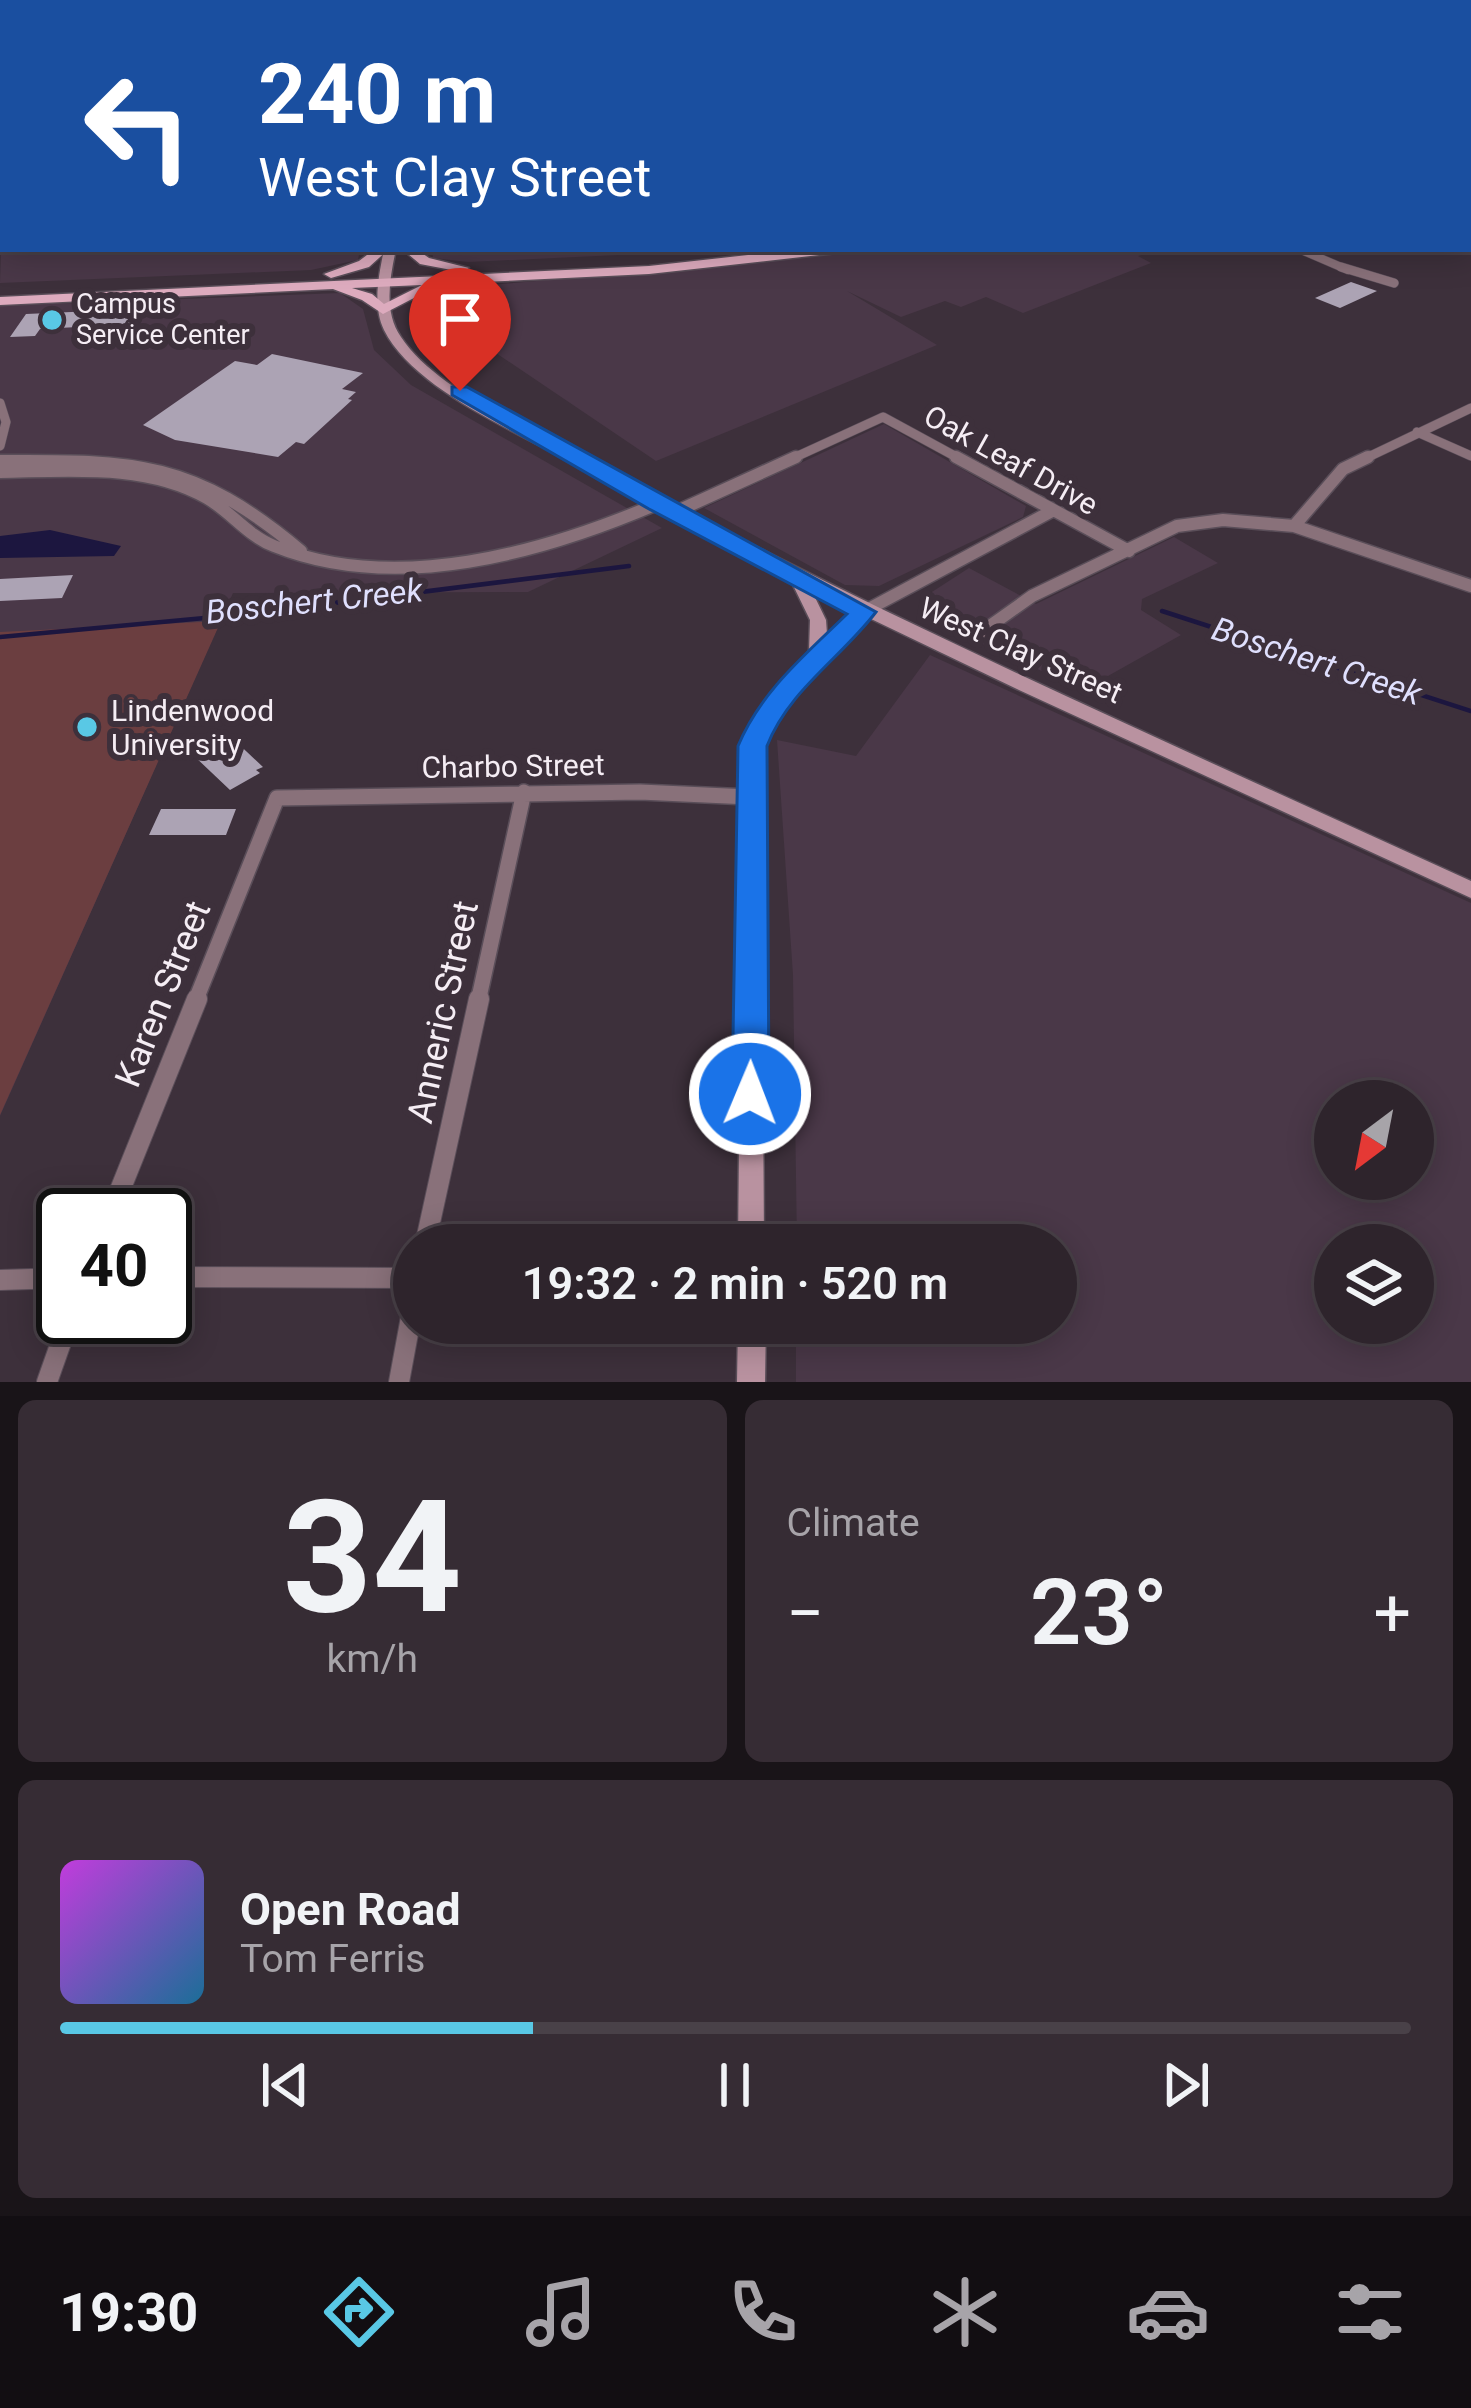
<!DOCTYPE html>
<html lang="en">
<head>
<meta charset="utf-8">
<style>
  :root { --surface:#2e242c; --page:#362c34; --text:#f1f3f6; --muted:#a7a4a9; --line:#494148; --accent:#59c8e5 }
  body { margin:0; font-family:Roboto,sans-serif; background:var(--page); color:var(--text); height:100vh; display:flex; flex-direction:column; font-size:45px; white-space:nowrap }
  * { box-sizing:border-box; margin:0 }
  p { font-size:39px; color:var(--muted) }
  .icon { flex:none; width:66px; height:66px; fill:none; stroke:currentColor; stroke-width:2; stroke-linecap:round; stroke-linejoin:round }
  .map { position:relative; height:1382px; overflow:hidden }
  .side { display:flex; flex-direction:column; gap:18px; padding:18px; background:#191418; flex:1 }
  .side>* { flex:none }
  .banner { position:absolute; left:0px; top:0px; width:1473px; height:252px; box-shadow:0 6px 30px #0003,0 0 0 3px var(--line); background:#1a4fa0; color:#fff; overflow:hidden }
  .needle { width:78px; rotate:212deg }
  .tools { position:absolute; left:1314px; top:1080px; display:grid; gap:24px }
  .tools a { display:grid; place-items:center; width:120px; height:120px; border-radius:50%; background:var(--surface); box-shadow:0 6px 30px #0003,0 0 0 3px var(--line); font-size:60px }
  .speed { position:absolute; left:36px; top:1188px; display:flex; gap:24px; font-size:60px; font-weight:700; text-align:center }
  .speed>* { display:grid; place-content:center; width:156px; height:156px; border-radius:50%; background:var(--surface); box-shadow:0 6px 30px #0003,0 0 0 3px var(--line); line-height:1 }
  .speed .limit { border:6px solid #111; border-radius:18px; background:#fff; color:#111 }
  .pin { position:absolute; display:grid; place-items:center; width:102px; height:102px; color:#fff; margin:-123px -51px; border-radius:50% 50% 50% 0; rotate:-45deg; box-shadow:0 0 12px #0007 }
  .pin .icon { rotate:45deg }
  .me { position:absolute; width:132px; margin:-66px; rotate:1deg; stroke-linejoin:round; filter:drop-shadow(0 0 9px #0008) }
  .turn { display:flex; align-items:center; gap:42px; height:252px; padding:0 60px; font-size:54px }
  .turn .icon { width:156px; height:156px; stroke-width:2.5 }
  .turn b { display:block; font-size:84px; line-height:102px }
  .big { font-size:90px; font-weight:600; line-height:1.1 }
  .side .widget { flex:1; display:flex; flex-direction:column; justify-content:center; gap:18px; min-width:0; padding:0 42px; border-radius:18px; background:var(--page) }
  .side .dial { align-items:center; gap:0 }
  .dial b { font-size:156px; line-height:1 }
  .song { display:flex; align-items:center; gap:36px }
  .cover { width:144px; height:144px; border-radius:18px; background:linear-gradient(135deg,hsl(290 70% 55%),hsl(200 70% 35%)) }
  .played { height:12px; border-radius:6px; background:linear-gradient(90deg,var(--accent) 35%,var(--line) 35%) }
  .keys { display:flex; justify-content:space-around; direction:ltr }
  .heat { display:flex; justify-content:space-between; align-items:center; font-size:66px; direction:ltr }
  .side .tiles { flex:1; display:grid; gap:18px; grid-template-columns:1fr 1fr }
  .widget:last-child { grid-column:span 2 }
  .trip { position:absolute; left:393px; top:1224px; width:684px; height:120px; border-radius:60px; background:var(--surface); box-shadow:0 6px 30px #0003,0 0 0 3px var(--line); font-weight:600; line-height:120px; text-align:center }
  .dock { display:flex; height:192px; justify-content:space-around; align-items:center; background:#120e12; color:var(--muted) }
  .dock .icon { width:84px; height:84px }
  .dock .on { color:var(--accent) }
  .dock b { font-size:54px; color:var(--text) }
  .map>svg:first-child { display:block }
  .built { fill:#4a3848; fill-rule:evenodd }
  .green { fill:#6b3e40 }
  .water { fill:#1c163f }
  .lines { fill:none; stroke-linecap:round; stroke-linejoin:round }
  .stream-far1 { stroke:#1c163f; stroke-width:3 }
  .stream { stroke:#1c163f; stroke-width:4.5 }
  .building { fill:#aca3b4 }
  .street-far5-casing { stroke:#5a4e59; stroke-width:8 }
  .street-far4-casing { stroke:#5a4e59; stroke-width:9 }
  .street-far3-casing { stroke:#5a4e59; stroke-width:10 }
  .street-far2-casing { stroke:#5a4e59; stroke-width:15 }
  .street-far1-casing { stroke:#5a4e59; stroke-width:18 }
  .street-casing { stroke:#5a4e59; stroke-width:22 }
  .secondary-casing { stroke:#5a4e59; stroke-width:3 }
  .primary-casing { stroke:#5a4e59; stroke-width:3 }
  .highway-casing { stroke:#5a4e59; stroke-width:3 }
  .street-far5 { stroke:#89717a; stroke-width:6 }
  .street-far4 { stroke:#89717a; stroke-width:8 }
  .street-far3 { stroke:#89717a; stroke-width:9 }
  .street-far2 { stroke:#89717a; stroke-width:12 }
  .street-far1 { stroke:#89717a; stroke-width:15 }
  .street { stroke:#89717a; stroke-width:20 }
  .secondary { fill:#b992a0; fill-rule:evenodd }
  .primary { fill:#ddabbe; fill-rule:evenodd }
  .highway { fill:#fec2d9; fill-rule:evenodd }
  .route { fill:#1a73e8; stroke:#114b97; stroke-width:3 }
  .poi-dot { fill:#59c8e5; stroke:#3d303b; stroke-width:4.5 }
  .labels { text-anchor:middle; dominant-baseline:central; stroke-width:12; stroke-linejoin:round; paint-order:stroke }
  .far-poi-label { font-size:27px; fill:#f5edf4; stroke:#3d303b; text-anchor:start }
  .street-label { font-size:30px; fill:#f5edf4; stroke:#3d303b }
  .poi-label { font-size:30px; fill:#f5edf4; stroke:#3d303b; text-anchor:start }
  .water-label { font-size:33px; font-style:italic; fill:#dfdffd; stroke:#3d303b }
  .near-street-label { font-size:36px; fill:#f5edf4; stroke:#3d303b }
</style>
</head>
<body>
<div class="map">
<svg width="1471" height="1382" viewBox="0 0 1471 1382">
  <rect width="100%" height="100%" fill="#3d303b"/>
  <path class="built" d="M3,188V249H360L358,260L311,270L0,283Z
    M432,249H746L468,262L433,258Z
    M896,249H1160L1138,256L1151,263L1023,313L986,297L961,307L945,301L901,317L847,291L937,345L656,461L425,305L440,293L479,286Z
    M340,293L363,309L374,350L411,385L662,528L528,592L233,593L0,1116V306Z
    M884,424L1026,506L1023,517L879,586L845,585L704,508Z
    M1174,537L1218,563L1142,599L1141,610L1181,635L1083,690L926,618L921,599L969,568L1036,604Z
    M930,655L1471,903V1382H796V1323H1056V1245H797L793,975L777,740L856,756ZM1335,1101H1413V1179H1335ZM1335,1245H1413V1323H1335Z"/>
  <path class="green" d="M221,621L0,1115V632Z"/>
  <path class="water" d="M50,530L121,546L114,556L0,558V536Z"/>
  <g class="lines">
    <path class="stream-far1" d="M1306,3L1319,0"/>
    <path class="stream" d="M1162,611L1471,711
      M0,637L237,615L629,566"/>
  </g>
  <path class="building" d="M1351,282L1377,291L1340,308L1315,298Z
    M140,309L134,324L40,329L35,336L10,337L26,314Z
    M272,354L363,373L342,389L356,392L348,399L352,400L304,444L296,442L278,457L175,440L143,425L235,361L257,365Z
    M73,575L62,598L0,601V579Z
    M228,734L263,767L256,770L260,773L230,790L192,754Z
    M161,809H236L226,835H149Z"/>
  <g class="lines">
    <defs>
      <path id="street-far5" d="M68,0L73,3
        M393,0L399,3
        M504,0L509,3
        M940,0L948,3
        M1418,0L1431,3
        M165,3L171,0
        M598,3H604
        M710,3L715,0
        M814,3L827,0
        M1355,3L1367,0"/>
      <path id="street-far4" d="M0,181L3,175
        M1299,249L1348,270"/>
      <path id="street-far3" d="M1341,267L1394,283
        M0,403L6,422L0,446
        M1417,432L1471,456
        M789,460L883,417L962,460
        M1362,460L1471,408"/>
      <path id="street-far2" d="M956,457L1129,551
        M0,461C135,460 194,461 301,551
        M0,472C68,471 146,463 207,498C231,512 248,536 274,546C396,595 542,553 657,504
        M673,513L796,457
        M1294,526L1471,586
        M863,612L1052,511
        M983,631L1032,596L1177,526L1223,520L1294,526L1343,469L1368,457"/>
      <path id="street-far1" d="M195,1002L277,798L640,792L749,797
        M478,1002L524,792"/>
      <path id="street" d="M110,1215L197,999
        M425,1245L479,999
        M165,1277L414,1278
        M0,1280L63,1278
        M47,1382L70,1317
        M399,1382L414,1301"/>
      <path id="secondary" d="M1470,69H1471V74H1470Z
        M384,249H396C390,278 383,311 401,337C438,393 540,433 599,465C883,618 1178,747 1471,881V898L1019,690L867,617C823,654 786,693 761,746L764,1245H738L743,746L766,703L809,651L810,620L790,579C722,543 654,507 587,470C528,437 415,392 384,330C372,305 379,275 384,249ZM811,589L854,611L827,634L826,620Z
        M738,1323H766L765,1382H737Z"/>
      <path id="primary" d="M1470,143H1471V149H1470Z
        M375,249H389L369,267L331,278L324,274L359,261Z
        M402,249H416L429,258L469,268L462,272L420,264Z
        M802,249H843L837,253L649,274L441,284L383,314L362,300L333,289L0,305V297L649,266ZM422,285L384,304L372,294L352,288Z"/>
      <path id="highway" d="M1470,81H1471V88H1470Z
        M1470,106L1471,107V115L1470,114Z
        M1470,127L1471,128V136L1470,135Z
        M1470,154H1471V162H1470Z"/>
    </defs>
    <use href="#street-far5" class="street-far5-casing"/>
    <use href="#street-far4" class="street-far4-casing"/>
    <use href="#street-far3" class="street-far3-casing"/>
    <use href="#street-far2" class="street-far2-casing"/>
    <use href="#street-far1" class="street-far1-casing"/>
    <use href="#street" class="street-casing"/>
    <use href="#secondary" class="secondary-casing"/>
    <use href="#primary" class="primary-casing"/>
    <use href="#highway" class="highway-casing"/>
    <use href="#street-far5" class="street-far5"/>
    <use href="#street-far4" class="street-far4"/>
    <use href="#street-far3" class="street-far3"/>
    <use href="#street-far2" class="street-far2"/>
    <use href="#street-far1" class="street-far1"/>
    <use href="#street" class="street"/>
    <use href="#secondary" class="secondary"/>
    <use href="#primary" class="primary"/>
    <use href="#highway" class="highway"/>
  </g>
  <path class="route" d="M452,387H467L876,612C840,659 789,690 767,746L769,1094L763,1106L750,1110L737,1106L732,1094L738,746C761,691 805,655 847,614L649,509L452,395Z"/>
  <g class="poi-dot">
    <circle cx="52" cy="320" r="12"/>
    <circle cx="87" cy="727" r="12"/>
  </g>
  <g class="labels">
    <g class="far-poi-label">
      <text x="76" y="304">Campus<tspan x="76" dy="31">Service Center</tspan></text>
    </g>
    <g class="street-label">
      <text transform="translate(1011 460) rotate(29)">Oak Leaf Drive</text>
      <text transform="translate(1021 650) rotate(24)">West Clay Street</text>
      <text transform="translate(513 766) rotate(-1)">Charbo Street</text>
    </g>
    <g class="poi-label">
      <text x="111" y="710">Lindenwood<tspan x="111" dy="34">University</tspan></text>
    </g>
    <g class="water-label">
      <text transform="translate(314 601) rotate(-6)">Boschert Creek</text>
      <text transform="translate(1317 661) rotate(18)">Boschert Creek</text>
    </g>
    <g class="near-street-label">
      <text transform="translate(163 994) rotate(-68)">Karen Street</text>
      <text transform="translate(443 1012) rotate(-78)">Anneric Street</text>
    </g>
  </g>
</svg>
<div class="tools">
<a><svg class="needle" viewBox="-14 -14 28 28"><path d="M0-13l5 13h-10z" fill="#e53935"/><path d="M0 13l5-13h-10z" fill="#a7a4a9"/></svg></a>
<a><svg class="icon" aria-label="layers" viewBox="0 0 24 24"><path d="M12 4l9 5-9 5-9-5zM3 14l9 5 9-5"/></svg></a>
</div>
<div class="speed"><div class="limit">40</div></div>
<div class="pin" style="left:460px;top:391px;background:#d93025"><svg class="icon" aria-label="arrive" viewBox="0 0 24 24"><path d="M6 21V4h12l-3 4 3 4H6"/></svg></div>
<svg class="me" style="left:750px;top:1094px" viewBox="-20 -20 40 40"><circle r="17" fill="#1a73e8" stroke="#fff" stroke-width="3"/><path d="M0-11L8 9 0 5-8 9z" fill="#fff"/></svg>
<div class="trip">19:32 · 2 min · 520 m</div>
<div class="banner">
<div class="turn"><svg class="icon" aria-label="left" viewBox="0 0 24 24"><path d="M17 20v-9H6M10 6l-5 5 5 5"/></svg><div><b>240 m</b>West Clay Street</div></div>
</div>
</div>
<section class="side">
<div class="tiles">
<div class="widget dial"><b>34</b><p>km/h</p></div>
<div class="widget"><p>Climate</p>
<div class="heat"><a>−</a><b class="big">23°</b><a>+</a></div>
</div>
<div class="widget">
<div class="song"><i class="cover"></i><div><b>Open Road</b><p>Tom Ferris</p></div></div>
<div class="played"></div>
<div class="keys"><svg class="icon" aria-label="previous" viewBox="0 0 24 24"><path d="M18 5L8 12l10 7zM5 5v14"/></svg><svg class="icon" aria-label="pause" viewBox="0 0 24 24"><path d="M8 5v14M16 5v14"/></svg><svg class="icon" aria-label="next" viewBox="0 0 24 24"><path d="M6 5l10 7-10 7zM19 5v14"/></svg></div>
</div>
</div>
</section>
<nav class="dock">
<b>19:30</b>
<svg class="icon on" aria-label="directions" viewBox="0 0 24 24"><path d="M12 3l9 9-9 9-9-9zM9 14v-3h6M13 9l2 2-2 2"/></svg>
<svg class="icon" aria-label="music" viewBox="0 0 24 24"><path d="M9 18V5l10-2v13"/><circle cx="6" cy="18" r="3"/><circle cx="16" cy="16" r="3"/></svg>
<svg class="icon" aria-label="phone" viewBox="0 0 24 24"><path d="M5 4h4l2 5-3 2q2 4 5 5l2-3 5 2v4C11 20 4 13 5 4z"/></svg>
<svg class="icon" aria-label="climate" viewBox="0 0 24 24"><path d="M12 3v18M4 7l16 10M4 17L20 7"/></svg>
<svg class="icon" aria-label="car" viewBox="0 0 24 24"><path d="M5 17H2v-5l4-1 3-4h7l3 4 3 1v5h-3M9 17h6M6 11h13"/><circle cx="7" cy="17" r="2"/><circle cx="17" cy="17" r="2"/></svg>
<svg class="icon" aria-label="filters" viewBox="0 0 24 24"><path d="M4 7h16M4 17h16"/><circle cx="9" cy="7" r="2"/><circle cx="15" cy="17" r="2"/></svg>
</nav>
</body>
</html>
